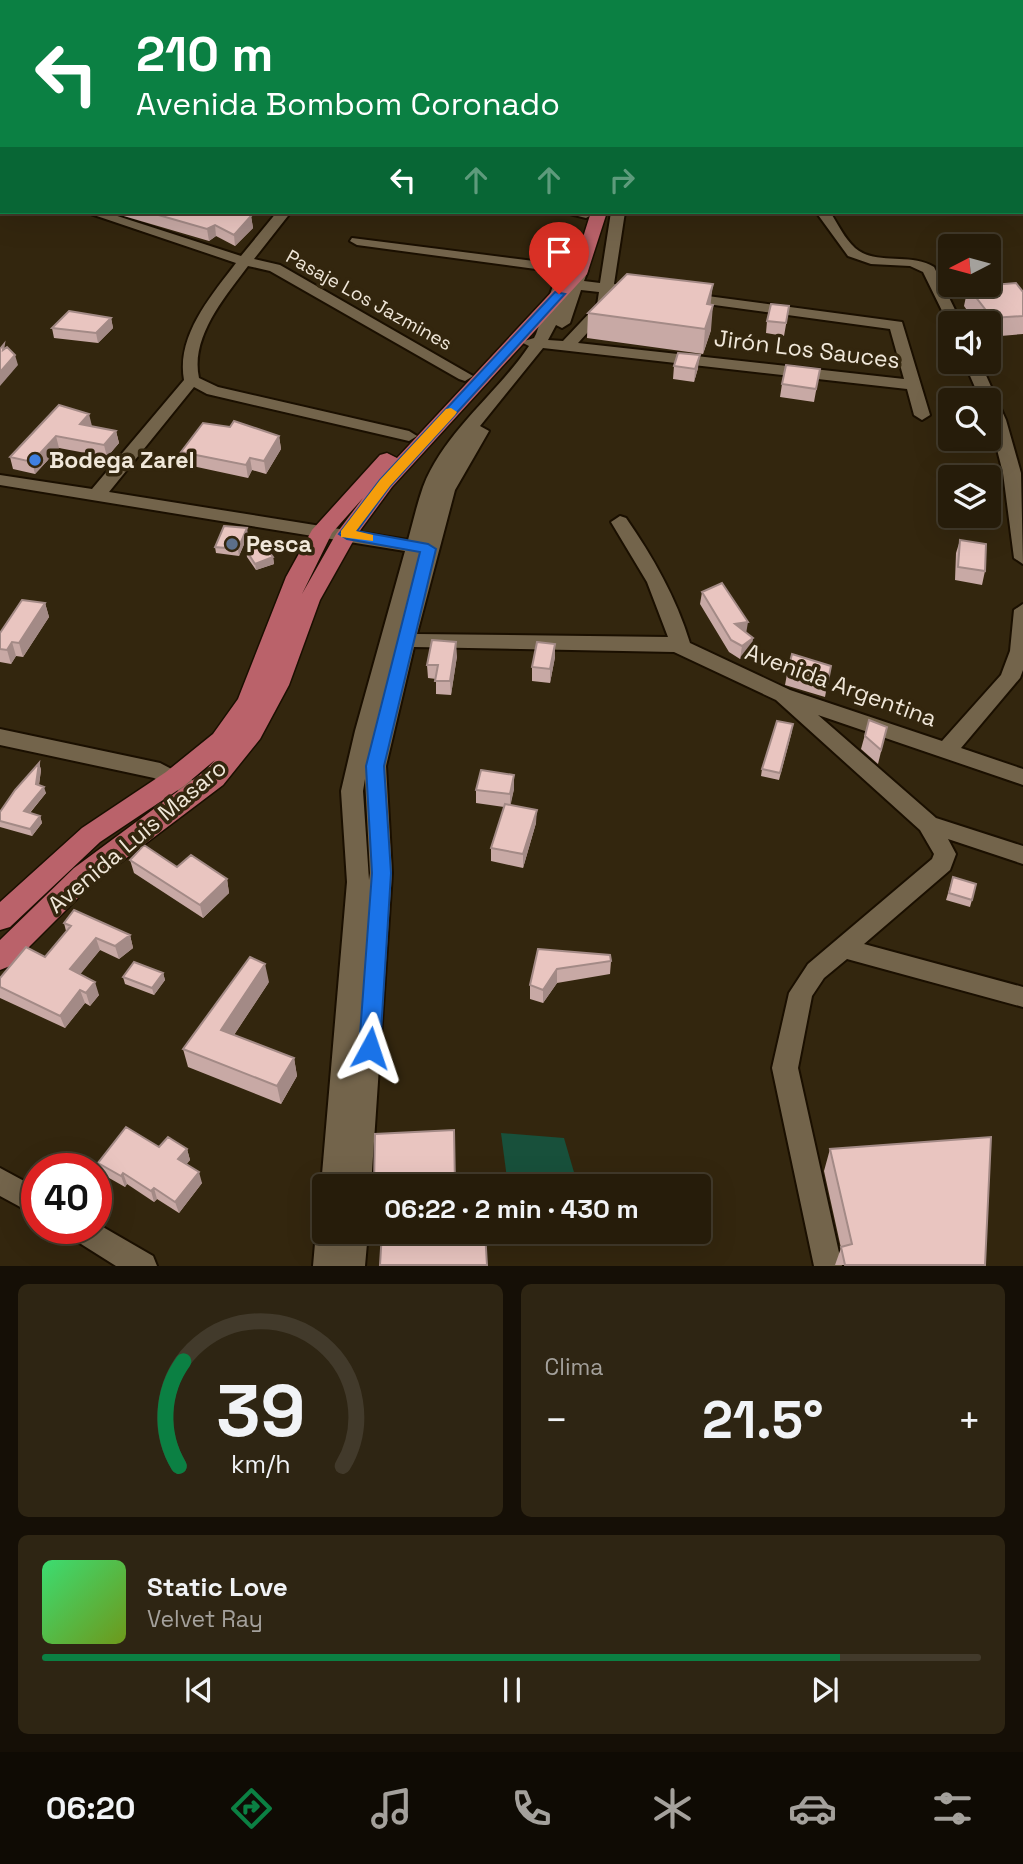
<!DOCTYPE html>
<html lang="es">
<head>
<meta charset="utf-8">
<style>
  :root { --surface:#261c0a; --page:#2e2513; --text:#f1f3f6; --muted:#a4a19c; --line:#423a2b; --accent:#0b8043 }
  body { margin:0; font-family:"Space Grotesk",sans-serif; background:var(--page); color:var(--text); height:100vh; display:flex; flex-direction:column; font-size:26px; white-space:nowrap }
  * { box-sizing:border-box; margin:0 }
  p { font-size:23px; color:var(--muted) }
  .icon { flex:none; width:38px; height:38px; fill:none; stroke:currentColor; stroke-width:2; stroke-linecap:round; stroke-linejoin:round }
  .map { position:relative; height:1266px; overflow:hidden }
  .side { display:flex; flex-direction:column; gap:18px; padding:18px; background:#150f06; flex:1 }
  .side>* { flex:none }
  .guide { position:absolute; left:0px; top:0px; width:1024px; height:214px; box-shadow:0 7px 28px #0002,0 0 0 2px var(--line); background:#0b8043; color:#fff; overflow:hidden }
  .needle { width:46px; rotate:264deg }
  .controls { position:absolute; left:938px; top:234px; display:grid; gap:14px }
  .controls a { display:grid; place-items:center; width:63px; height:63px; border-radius:7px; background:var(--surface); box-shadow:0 7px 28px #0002,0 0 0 2px var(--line); font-size:35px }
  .speed { position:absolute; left:21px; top:1153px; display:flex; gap:14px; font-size:35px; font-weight:700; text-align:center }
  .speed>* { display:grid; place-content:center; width:91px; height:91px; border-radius:50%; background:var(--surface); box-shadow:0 7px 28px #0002,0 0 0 2px var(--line); line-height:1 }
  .speed .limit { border:10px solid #d22; background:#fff; color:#111 }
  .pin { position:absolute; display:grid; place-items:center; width:60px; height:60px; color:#fff; margin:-72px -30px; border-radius:50% 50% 50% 0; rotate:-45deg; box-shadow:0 0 7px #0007 }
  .pin .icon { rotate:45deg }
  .me { position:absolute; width:77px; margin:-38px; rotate:5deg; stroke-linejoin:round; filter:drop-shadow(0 0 5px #0008) }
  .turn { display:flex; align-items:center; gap:24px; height:147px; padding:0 21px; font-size:32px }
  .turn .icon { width:91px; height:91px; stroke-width:2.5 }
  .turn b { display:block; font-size:49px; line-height:60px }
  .lanes { display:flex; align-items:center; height:66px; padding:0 21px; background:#0003; justify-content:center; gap:35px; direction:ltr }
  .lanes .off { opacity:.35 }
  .big { font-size:52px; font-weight:800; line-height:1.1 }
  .side .widget { flex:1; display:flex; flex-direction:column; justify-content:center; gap:10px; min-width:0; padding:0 24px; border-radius:10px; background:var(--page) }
  .side .dial { align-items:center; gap:0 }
  .dial svg { height:182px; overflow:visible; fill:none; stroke:var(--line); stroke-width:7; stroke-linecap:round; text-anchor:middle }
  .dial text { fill:var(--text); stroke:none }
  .song { display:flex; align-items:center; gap:21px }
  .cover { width:84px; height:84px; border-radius:10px; background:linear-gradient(135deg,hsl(140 70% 55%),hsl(80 70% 35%)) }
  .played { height:7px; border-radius:4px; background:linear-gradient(90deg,var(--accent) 85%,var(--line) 85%) }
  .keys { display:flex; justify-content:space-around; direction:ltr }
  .heat { display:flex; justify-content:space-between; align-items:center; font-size:38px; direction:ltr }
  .side .tiles { flex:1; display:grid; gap:18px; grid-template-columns:1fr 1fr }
  .widget:last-child { grid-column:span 2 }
  .trip { position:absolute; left:312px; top:1174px; width:399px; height:70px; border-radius:7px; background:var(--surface); box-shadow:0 7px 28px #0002,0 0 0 2px var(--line); font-weight:800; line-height:70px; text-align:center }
  .menu { display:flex; height:112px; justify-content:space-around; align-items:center; background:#0f0b04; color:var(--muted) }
  .menu .icon { width:49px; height:49px }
  .menu .active { color:var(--accent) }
  .menu b { font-size:32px; color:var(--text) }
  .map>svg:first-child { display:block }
  .green { fill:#18503b }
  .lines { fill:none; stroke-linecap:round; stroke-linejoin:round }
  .minor-casing { stroke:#1a0f00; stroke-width:4 }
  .major-casing { stroke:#1a0f00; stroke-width:3 }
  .minor { fill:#73644b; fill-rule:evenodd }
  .major { fill:#ba626a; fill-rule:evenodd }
  .wall { fill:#c8a9a5 }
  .shaded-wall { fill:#a38a86 }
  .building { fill:#e9c5c0; stroke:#a38a86; stroke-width:2 }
  .route { fill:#1a73e8; stroke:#114b97; stroke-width:2 }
  .slow { fill:#f59e0b }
  .shop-dot { fill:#3f7fe0; stroke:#33260e; stroke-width:2.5 }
  .service-dot { fill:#5c6f8a; stroke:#33260e; stroke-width:2.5 }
  .labels { text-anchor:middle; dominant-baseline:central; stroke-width:7; stroke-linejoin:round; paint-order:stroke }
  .far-street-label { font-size:19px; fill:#f0e7d9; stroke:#33260e }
  .street-label { font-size:23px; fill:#f0e7d9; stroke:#33260e }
  .poi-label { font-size:23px; font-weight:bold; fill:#f0e7d9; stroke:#33260e; text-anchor:start }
</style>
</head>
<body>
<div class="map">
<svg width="1023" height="1266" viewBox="0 0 1023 1266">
  <rect width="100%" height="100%" fill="#33260e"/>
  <path class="green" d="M501,1133L564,1138L578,1186H508Z"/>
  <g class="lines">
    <defs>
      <path id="minor" d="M133,0H145L132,2Z
        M348,0H359L347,2Z
        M744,0H764L765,2H745Z
        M972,0H982L983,2H973Z
        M1022,9H1023V15H1022Z
        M1022,51H1023V57H1022Z
        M2,89V97L0,98V90Z
        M1022,96L1023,97V106L1022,105Z
        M0,175L2,176V184L0,183Z
        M85,212H105L241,256L277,212H291L254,259L280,265L473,376L465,381L459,379L270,271L248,266C225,297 190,337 199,378L218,387L409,431L417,436L409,441L207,394L194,387L109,492L408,540C413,522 417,504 423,487C444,432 497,394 529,346L521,342L534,338L536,334L558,272L357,245L350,241L352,238L566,265L573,269L570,279L576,267L581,266L588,270L584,281L600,283L611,212H625L614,284L638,287L645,291L638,295L613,293L609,309L578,343L904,379L890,329L685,301L678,297L685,293L902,322L930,415L922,420L914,415L907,389L543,348L480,426L489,431L455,490L417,634L668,637L647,582L611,522L620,516L626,518C653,557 676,597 690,643L790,690L942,741L1001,675L1010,651L1014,610L1023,604V670L1020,678L961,748L1023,769V785L818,715L936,818L1023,846V864L948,839L956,854L950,870L864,944L1023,987V1007L847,959L824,978L812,996L798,1068L842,1266H814L772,1068L789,993L808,964L932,859L934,854L920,830L776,700L674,652L414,647L386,766L392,873L371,1186H324V1193L321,1186L347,882L341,791L355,731L405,551L0,485V475L92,489L184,380C176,336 211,296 236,263ZM581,290L599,292L597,305L563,341L548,340L556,325L562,328L570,323ZM365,779L370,873L369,880L363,791Z
        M562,212H591L593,214L586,218Z
        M816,212H830C838,224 844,238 855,248C876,266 910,252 934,267L962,324H950V327L923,272L910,266L871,264L848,256Z
        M964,362H980L1006,420L1021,473L1023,564L1014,558L1003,473L989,418V401H981Z
        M0,729L160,763L204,786L207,792L204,798L196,800L154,778L0,745Z
        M0,1168L37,1188V1216L0,1196Z
        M324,1221V1232H368L365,1266H313L316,1232Z
        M96,1223L153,1256L157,1266H116L70,1237L67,1228H96Z"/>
      <path id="major" d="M649,0H661V2H649Z
        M591,212H607L587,274L392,487L356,536L320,600L289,685L260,739L223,785L92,884L10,966L0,970V940L74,868L205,771L215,760L184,786L100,842L10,927L0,930V902L82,828L166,772L213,734L238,699L286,577L312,530L380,455L387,453L397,458L573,269ZM363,498L336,534L302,594L332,533Z"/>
    </defs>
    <use href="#minor" class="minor-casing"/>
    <use href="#major" class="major-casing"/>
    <use href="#minor" class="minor"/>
    <use href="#major" class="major"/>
  </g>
  <path class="wall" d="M110,212H247L245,213L251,216L253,228L235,246L216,236L209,241Z
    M968,287L1023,292V334L989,337V324H977L964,306Z
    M711,305V330L703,354L587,338L588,313Z
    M111,318L113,328L98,343L54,338L52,328Z
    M787,319L784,336L766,333L767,321Z
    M674,366L698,368L694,382L673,379Z
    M820,369L814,402L780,397L782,384Z
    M59,405L92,426L116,431L119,443L107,457L59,448L35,474L13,469L10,457Z
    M230,427L279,436L281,449L266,474L252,470L248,478L183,464L181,452Z
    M248,535L239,556L216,553L215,547Z
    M960,540L985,571L982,585L955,580L956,553Z
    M246,550L273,557L274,564L256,570L247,557Z
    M702,592L746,632L752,650L740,659L729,652L700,604Z
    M45,603L49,617L23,657L16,656L11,664L0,662V633Z
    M555,644V657L550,683L532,681V667Z
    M457,656L451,695L436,694V679L428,678L427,665Z
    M787,674L827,686L825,697L785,685Z
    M869,720L887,727L878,764L861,749Z
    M792,731L779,780L761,776L762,769Z
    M39,763L41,770L39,785L46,793L30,813L40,816L42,823L32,836L0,827V812Z
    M514,775V789L510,805L536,823L523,868L491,861V848L504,807L476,803V790Z
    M130,860L177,867L227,879L229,893L203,918L134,873Z
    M953,877L972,900L970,907L946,900Z
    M64,923L130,935L133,948L119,959L100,950L80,974L99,995L90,1006L85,1003L65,1028L0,998V978L45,957L66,931Z
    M538,949L611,961L610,974L557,983L543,1003L530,999V985Z
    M163,973L165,980L154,995L125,984L123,977Z
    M269,982L234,1035L294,1058L297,1076L281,1104L188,1067L183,1049Z
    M159,1147L187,1149L190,1160L186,1164L202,1183L179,1213L157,1199L154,1202L127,1184L125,1187L102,1174L98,1163Z
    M830,1149L985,1265H835L841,1248L824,1171Z"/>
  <path class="shaded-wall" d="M2,58V68L0,69V59Z
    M2,121V132L0,134V122Z
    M251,216L253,228L235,246L234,235Z
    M215,225L216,236L209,241L207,229Z
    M713,284L710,309L707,304Z
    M713,305L711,330L703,354L705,329Z
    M111,318L113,328L98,343L96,333Z
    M15,355L18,365L0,386V372Z
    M700,355L698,368L694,382L695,369Z
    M89,414L92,426L80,424Z
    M116,431L119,443L107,457L104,445Z
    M56,436L59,448L35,474L32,462Z
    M279,436L281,449L266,474L264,461Z
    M250,458L252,470L248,478L246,465Z
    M247,528L248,535L239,556L238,549Z
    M273,557L274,564L256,570L255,564Z
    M45,603L49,617L23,657L19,643Z
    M748,622L746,634L735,624Z
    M753,638L752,650L740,659L742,646Z
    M12,642L16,656L11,664L7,650Z
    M456,642L457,656L451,695L450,681Z
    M555,644V657L550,683V669Z
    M39,763L41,770L38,791L36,784Z
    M514,775V789L510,808V794Z
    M44,787L46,793L26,817L24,811Z
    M537,810L536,823L523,868V854Z
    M40,816L42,823L32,836L30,829Z
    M227,879L229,893L203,918L200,905Z
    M130,935L133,948L119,959L115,946Z
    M96,938L100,950L74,982L70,969Z
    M265,964L269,982L226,1047L221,1030Z
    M557,969V983L543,1003V990Z
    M163,973L165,980L154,995L152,988Z
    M95,982L99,995L90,1006L86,993Z
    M80,990L85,1003L65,1028L60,1016Z
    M294,1058L297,1076L281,1104L277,1086Z
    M187,1149L190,1160L182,1170L178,1159Z
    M199,1172L202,1183L179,1213L175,1202Z
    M123,1173L127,1184L125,1187L121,1176Z
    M154,1188L157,1199L154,1202L151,1191Z"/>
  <path class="building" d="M15,0H37L47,2H15Z
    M491,0H577L576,2H489Z
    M598,0H641L640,2H598Z
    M690,0H740V2H689Z
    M0,43L2,44V58L0,59Z
    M2,94V107L0,106V95Z
    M148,212H244L251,216L234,235L215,225L207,229Z
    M627,274L713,284L707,304L713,305L705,329L588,313Z
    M1016,283L1023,292V316L992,318L968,287Z
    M771,304L789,306L786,323L767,321Z
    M69,311L111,318L96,333L52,328Z
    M4,344L3,350L7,347L15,355L0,372V349Z
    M678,353L700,355L695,369L674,366Z
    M786,365L820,369L816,389L782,384Z
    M59,405L89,414L80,424L116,431L104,445L56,436L32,462L10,457Z
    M234,421L279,436L264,461L250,458L246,465L181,452L203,423L230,427Z
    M224,526L247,528L238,549L215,547Z
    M960,540L986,544L985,571L958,567Z
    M263,544L273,557L255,564L246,550Z
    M722,583L748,622L735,624L753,638L742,646L731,640L702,592Z
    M22,600L45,603L19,643L12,642L7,650L0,649V633Z
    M432,640L456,642L450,681H435L438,665H427Z
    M537,642L555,644L550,669L532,667Z
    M792,654L831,666L827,686L787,674Z
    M869,720L887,727L881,750L865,736Z
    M777,721L793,724L780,773L762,769Z
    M39,763L36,784L44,787L24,811L40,816L30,829L0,821V812L15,790Z
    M481,770L514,775L510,794L476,790Z
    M505,804L537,810L523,854L491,848Z
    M144,845L177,867L191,855L227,879L200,905L130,860Z
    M953,877L976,884L972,900L949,893Z
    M74,910L130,935L115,946L96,938L70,969L95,982L86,993L80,990L60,1016L0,987V978L26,947L45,957L71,926L64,923Z
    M538,949L610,955L611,961L557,969L543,990L530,985Z
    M250,957L265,964L221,1030L294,1058L277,1086L183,1049Z
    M134,962L163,973L152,988L123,977Z
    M126,1127L159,1147L168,1137L187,1149L178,1159L199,1172L175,1202L154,1188L151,1191L123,1173L121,1176L98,1163Z
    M454,1130L455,1186H393V1185L374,1186L375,1134Z
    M991,1137L985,1265H845L841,1247L852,1244L830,1149Z
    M382,1232H485L487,1265H380Z"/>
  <path class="route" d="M555,292L565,294L390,486L357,531L428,544L436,549L384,766L391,873L380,1048L377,1055L370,1057L362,1055L359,1048L372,873L366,766L420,552L347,539L339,534L380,480Z"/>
  <path class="slow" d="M451,408L457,412L455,415L390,486L356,531L373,535V541L341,537V531L380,480L446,409Z"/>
  <circle class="shop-dot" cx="35" cy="460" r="7"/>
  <circle class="service-dot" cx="232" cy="544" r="7"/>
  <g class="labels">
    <g class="far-street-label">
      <text transform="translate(369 300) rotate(29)">Pasaje Los Jazmines</text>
    </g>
    <g class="street-label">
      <text transform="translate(807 349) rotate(7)">Jirón Los Sauces</text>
      <text transform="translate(841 685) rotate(20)">Avenida Argentina</text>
      <text transform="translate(137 836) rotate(-40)">Avenida Luis Masaro</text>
    </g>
    <g class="poi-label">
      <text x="49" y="460">Bodega Zarel</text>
      <text x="246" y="544">Pesca</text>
    </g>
  </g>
</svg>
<div class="controls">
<a><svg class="needle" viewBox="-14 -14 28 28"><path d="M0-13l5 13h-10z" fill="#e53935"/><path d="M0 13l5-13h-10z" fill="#a4a19c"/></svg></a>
<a><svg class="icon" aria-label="sound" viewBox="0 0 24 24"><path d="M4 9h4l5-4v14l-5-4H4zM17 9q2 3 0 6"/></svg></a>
<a><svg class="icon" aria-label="search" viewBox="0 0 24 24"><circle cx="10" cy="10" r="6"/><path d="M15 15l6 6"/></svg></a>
<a><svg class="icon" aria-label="layers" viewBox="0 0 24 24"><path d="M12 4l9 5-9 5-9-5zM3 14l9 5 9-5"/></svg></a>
</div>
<div class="speed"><div class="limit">40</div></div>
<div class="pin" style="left:559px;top:294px;background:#d93025"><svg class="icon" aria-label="arrive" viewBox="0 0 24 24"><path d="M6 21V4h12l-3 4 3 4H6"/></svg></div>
<svg class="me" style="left:370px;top:1048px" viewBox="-20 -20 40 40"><path d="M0-17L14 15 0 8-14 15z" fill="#1a73e8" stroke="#fff" stroke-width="4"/></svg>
<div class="trip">06:22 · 2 min · 430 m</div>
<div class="guide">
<div class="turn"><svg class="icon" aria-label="left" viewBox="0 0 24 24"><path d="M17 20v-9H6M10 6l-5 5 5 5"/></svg><div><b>210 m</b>Avenida Bombom Coronado</div></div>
<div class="lanes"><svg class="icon" aria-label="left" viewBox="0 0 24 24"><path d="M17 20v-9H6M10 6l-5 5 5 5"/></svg><svg class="icon off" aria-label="ahead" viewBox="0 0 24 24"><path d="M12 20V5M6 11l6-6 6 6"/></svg><svg class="icon off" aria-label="ahead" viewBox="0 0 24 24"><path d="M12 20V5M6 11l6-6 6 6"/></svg><svg class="icon off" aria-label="right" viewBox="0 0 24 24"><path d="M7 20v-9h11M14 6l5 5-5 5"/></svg></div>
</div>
</div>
<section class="side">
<div class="tiles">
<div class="widget dial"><svg viewBox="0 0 100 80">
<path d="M14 69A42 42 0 1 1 86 69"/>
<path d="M14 69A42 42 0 0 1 16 23" stroke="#0b8043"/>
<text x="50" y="56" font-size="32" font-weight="700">39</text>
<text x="50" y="72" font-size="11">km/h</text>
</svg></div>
<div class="widget"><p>Clima</p>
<div class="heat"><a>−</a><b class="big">21.5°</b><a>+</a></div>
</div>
<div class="widget">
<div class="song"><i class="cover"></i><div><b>Static Love</b><p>Velvet Ray</p></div></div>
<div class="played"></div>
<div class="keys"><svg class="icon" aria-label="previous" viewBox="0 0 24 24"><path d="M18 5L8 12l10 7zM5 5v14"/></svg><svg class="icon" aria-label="pause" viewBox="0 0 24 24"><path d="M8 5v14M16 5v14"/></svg><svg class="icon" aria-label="next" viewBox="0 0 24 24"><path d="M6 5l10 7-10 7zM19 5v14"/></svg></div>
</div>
</div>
</section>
<nav class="menu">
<b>06:20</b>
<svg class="icon active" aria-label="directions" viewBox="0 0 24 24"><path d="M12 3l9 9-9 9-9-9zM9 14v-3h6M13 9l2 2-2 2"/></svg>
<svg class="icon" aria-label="music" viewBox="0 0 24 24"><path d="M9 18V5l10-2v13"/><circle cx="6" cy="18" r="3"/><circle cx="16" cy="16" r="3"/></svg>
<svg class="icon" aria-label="phone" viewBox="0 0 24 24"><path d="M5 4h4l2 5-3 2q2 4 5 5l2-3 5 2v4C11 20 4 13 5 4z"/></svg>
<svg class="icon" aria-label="climate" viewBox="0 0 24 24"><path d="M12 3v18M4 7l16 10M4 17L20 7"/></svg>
<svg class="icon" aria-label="car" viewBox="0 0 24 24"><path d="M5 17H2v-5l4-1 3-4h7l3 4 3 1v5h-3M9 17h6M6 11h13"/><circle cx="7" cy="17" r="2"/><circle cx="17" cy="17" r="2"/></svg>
<svg class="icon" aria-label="filters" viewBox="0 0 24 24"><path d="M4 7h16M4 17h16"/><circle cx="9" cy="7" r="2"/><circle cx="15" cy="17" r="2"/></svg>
</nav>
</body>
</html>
